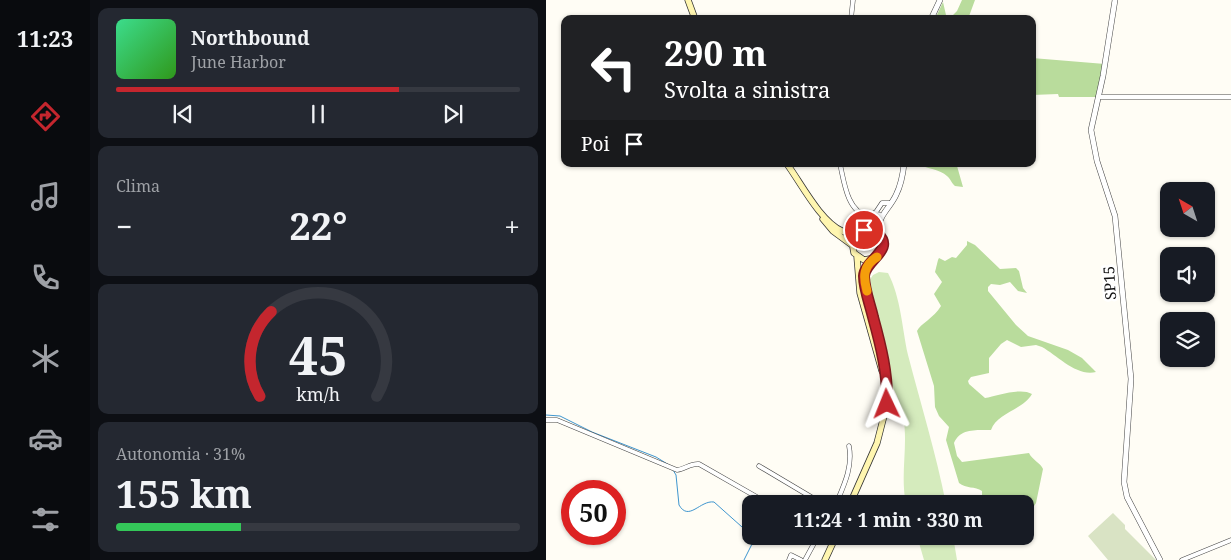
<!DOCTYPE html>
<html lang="it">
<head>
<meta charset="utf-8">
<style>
  :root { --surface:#171b24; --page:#242831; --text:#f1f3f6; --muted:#9ea1a6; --line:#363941; --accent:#c4262e }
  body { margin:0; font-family:"Noto Serif",serif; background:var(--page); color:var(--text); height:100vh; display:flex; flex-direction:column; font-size:19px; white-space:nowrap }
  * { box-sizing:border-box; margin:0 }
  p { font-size:16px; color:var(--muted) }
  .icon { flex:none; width:28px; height:28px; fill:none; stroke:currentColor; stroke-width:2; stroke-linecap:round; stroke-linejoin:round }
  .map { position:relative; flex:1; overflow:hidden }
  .details { display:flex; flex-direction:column; gap:8px; padding:8px; background:#0d0f14; width:456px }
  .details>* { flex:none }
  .hud { position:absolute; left:15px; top:15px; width:475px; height:152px; border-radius:10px; box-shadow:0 1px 4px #0004; background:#202124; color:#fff; overflow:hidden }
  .needle { width:32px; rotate:321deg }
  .controls { position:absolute; left:614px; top:182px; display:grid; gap:10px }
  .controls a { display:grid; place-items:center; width:55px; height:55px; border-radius:10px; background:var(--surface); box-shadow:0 1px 4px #0004; font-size:25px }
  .speed { position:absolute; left:15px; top:480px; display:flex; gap:10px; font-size:25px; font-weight:700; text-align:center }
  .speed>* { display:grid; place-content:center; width:65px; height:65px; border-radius:50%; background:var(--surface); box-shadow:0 1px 4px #0004; line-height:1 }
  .speed .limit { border:8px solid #d22; background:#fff; color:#111 }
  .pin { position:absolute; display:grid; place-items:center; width:42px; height:42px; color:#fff; margin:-21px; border:2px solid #fff; border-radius:50%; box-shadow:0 1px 5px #0007 }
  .me { position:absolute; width:55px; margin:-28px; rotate:358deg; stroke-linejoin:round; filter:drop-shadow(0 0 4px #0008) }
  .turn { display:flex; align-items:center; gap:18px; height:105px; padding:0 20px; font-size:22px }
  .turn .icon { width:65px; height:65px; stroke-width:2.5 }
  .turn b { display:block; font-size:35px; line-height:42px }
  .then { display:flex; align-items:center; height:48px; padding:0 20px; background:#0003; gap:10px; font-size:19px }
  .big { font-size:38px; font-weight:700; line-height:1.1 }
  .details .widget { flex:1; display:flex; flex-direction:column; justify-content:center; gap:8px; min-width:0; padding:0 18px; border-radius:10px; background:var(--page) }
  .details .dial { align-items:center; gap:0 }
  .dial svg { height:130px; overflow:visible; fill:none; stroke:var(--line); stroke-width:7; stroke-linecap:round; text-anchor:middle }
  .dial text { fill:var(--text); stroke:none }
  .song { display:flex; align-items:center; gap:15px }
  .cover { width:60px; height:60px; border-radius:8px; background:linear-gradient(135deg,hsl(150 70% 55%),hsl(110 70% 35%)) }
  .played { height:5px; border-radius:2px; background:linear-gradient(90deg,var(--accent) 70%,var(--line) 70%) }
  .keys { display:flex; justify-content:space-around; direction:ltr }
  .heat { display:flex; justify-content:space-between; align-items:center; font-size:28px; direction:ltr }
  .charge { height:8px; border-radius:4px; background:linear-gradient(90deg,#34c759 31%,var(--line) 0) }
  .trip { position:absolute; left:196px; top:495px; width:292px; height:50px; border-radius:10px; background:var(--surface); box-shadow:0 1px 4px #0004; font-weight:700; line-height:50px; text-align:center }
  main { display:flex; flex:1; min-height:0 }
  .menu { display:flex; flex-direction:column; width:90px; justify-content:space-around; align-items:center; background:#090b0e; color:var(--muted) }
  .menu .icon { width:35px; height:35px }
  .menu .selected { color:var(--accent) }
  .menu b { font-size:22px; color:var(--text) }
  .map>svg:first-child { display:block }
  .green { fill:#d5ebbd }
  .forest { fill:#b9dc9c }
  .cemetery { fill:#d9e3c4 }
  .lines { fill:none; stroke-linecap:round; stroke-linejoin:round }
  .stream { stroke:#3f96cf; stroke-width:1 }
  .minor-casing { stroke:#444; stroke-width:5 }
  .tertiary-casing { stroke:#444; stroke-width:6 }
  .secondary-casing { stroke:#333; stroke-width:7 }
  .minor { stroke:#fff; stroke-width:4 }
  .tertiary { stroke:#fff; stroke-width:5 }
  .secondary { stroke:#fff6b0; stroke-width:5.5 }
  .route-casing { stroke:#7f191e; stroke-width:12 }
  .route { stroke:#c4262e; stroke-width:9 }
  .slow { stroke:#f59e0b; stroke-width:9 }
  .labels { text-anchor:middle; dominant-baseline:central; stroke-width:5; stroke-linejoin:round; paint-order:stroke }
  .street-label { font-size:15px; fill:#111; stroke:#fff }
</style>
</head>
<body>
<main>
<nav class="menu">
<b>11:23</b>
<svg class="icon selected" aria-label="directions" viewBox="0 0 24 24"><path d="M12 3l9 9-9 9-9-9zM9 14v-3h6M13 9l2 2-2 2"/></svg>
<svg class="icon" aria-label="music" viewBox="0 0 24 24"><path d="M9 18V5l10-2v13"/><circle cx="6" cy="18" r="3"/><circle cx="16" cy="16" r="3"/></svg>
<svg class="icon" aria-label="phone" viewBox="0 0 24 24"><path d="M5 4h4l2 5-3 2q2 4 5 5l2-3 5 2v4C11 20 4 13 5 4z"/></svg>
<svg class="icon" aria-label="climate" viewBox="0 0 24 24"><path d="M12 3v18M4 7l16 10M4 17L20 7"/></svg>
<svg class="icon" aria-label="car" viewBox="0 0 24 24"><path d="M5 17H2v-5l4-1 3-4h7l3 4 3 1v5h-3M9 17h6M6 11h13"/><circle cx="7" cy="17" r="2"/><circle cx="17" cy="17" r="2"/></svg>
<svg class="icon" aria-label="filters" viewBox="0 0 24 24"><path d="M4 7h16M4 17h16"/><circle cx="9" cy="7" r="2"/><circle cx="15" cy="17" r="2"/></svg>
</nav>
<section class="details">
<div class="widget">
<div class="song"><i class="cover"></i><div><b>Northbound</b><p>June Harbor</p></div></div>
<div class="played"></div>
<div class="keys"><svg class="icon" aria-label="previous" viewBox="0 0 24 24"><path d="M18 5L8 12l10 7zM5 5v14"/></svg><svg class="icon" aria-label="pause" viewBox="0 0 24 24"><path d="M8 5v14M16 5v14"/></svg><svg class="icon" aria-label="next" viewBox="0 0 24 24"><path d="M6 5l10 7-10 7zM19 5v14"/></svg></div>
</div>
<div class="widget"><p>Clima</p>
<div class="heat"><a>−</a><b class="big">22°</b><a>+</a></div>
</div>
<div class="widget dial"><svg viewBox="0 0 100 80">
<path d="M14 69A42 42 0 1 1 86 69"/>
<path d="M14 69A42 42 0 0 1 21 17" stroke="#c4262e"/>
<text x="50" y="56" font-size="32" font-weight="700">45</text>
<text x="50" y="72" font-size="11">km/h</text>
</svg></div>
<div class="widget"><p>Autonomia · 31%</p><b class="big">155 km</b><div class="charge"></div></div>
</section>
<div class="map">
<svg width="685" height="560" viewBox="0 0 685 560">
  <rect width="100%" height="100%" fill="#fffdf5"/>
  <path class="green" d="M333,272L342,273C355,298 356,328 362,355C375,405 390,453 400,504H360C352,465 369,429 348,390L341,387L319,287L327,275Z
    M371,536H407L411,560H378Z"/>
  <path class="forest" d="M416,0H429L422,19H389L397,2L400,15L406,16L411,11Z
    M486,58L559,64L552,97H513L512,94L486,95Z
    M372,164H432L429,166H411L417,187L409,186C405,183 405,179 401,176C394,169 381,169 372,164Z
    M421,241L429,245L454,269L470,268L473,271L477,288L481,293L472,291L464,282L454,285L445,284L442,287V291L470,325L482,336L522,350L536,358L550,372C531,377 512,356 496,347L490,345L475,347L461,340L455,344L443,358V373L425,377L422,381L423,384L439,398C451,396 475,387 486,394C477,410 451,413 445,430C431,430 414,428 408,443L411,456L416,462L483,453C486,460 495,463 497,469L490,503L484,512L480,513V504H428L436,497V491C429,486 420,489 413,483L400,440L403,427L393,416L389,407L388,386L371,331C374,324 388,318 395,306L388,294L396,282L389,272L392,260L393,258L399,261L406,257L410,258L421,245Z"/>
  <path class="cemetery" d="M567,513L579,525V529L610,560H562L542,536Z"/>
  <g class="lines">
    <path class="stream" d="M0,415L14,416L46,432L110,457L123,465
      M127,470L130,475L133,505C143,522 154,500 168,502L205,535
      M198,560L207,542L206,536"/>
    <defs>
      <path id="minor" d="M305,19L307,0
        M552,97H685
        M294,164C298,181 301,212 322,216L330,212L336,203H345
        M0,420H11L131,470C139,469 145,463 153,464L223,504
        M213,466L277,504
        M290,504C298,485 307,467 303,446
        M243,560L245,555L255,560
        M259,560L272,536
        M636,560L685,540"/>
      <path id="tertiary" d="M569,0L557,76L545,130L551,161L569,216L585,379L578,482L581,497L614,560
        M385,19L394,0
        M320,230L333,215
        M335,238C328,217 342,212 350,195C355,185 357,174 358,164"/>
      <path id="secondary" d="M142,0L149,19
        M241,164C255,183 274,221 296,231C310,237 322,225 333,236L336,249L329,258L318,260L308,253L306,242L313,232
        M277,219L287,231L306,245
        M311,257L314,293L336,371
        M304,504L331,443L341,404L337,355L319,281V269L326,260
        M279,560L290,536"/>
    </defs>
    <use href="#minor" class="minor-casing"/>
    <use href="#tertiary" class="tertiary-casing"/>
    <use href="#secondary" class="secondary-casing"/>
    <use href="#minor" class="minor"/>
    <use href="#tertiary" class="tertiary"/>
    <use href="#secondary" class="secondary"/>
  </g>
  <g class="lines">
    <defs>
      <path id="route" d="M318,230C323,230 328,230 332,234C349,250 319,260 318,276C318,289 324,304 327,317C335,346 342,374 341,404"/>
    </defs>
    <use href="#route" class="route-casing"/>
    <use href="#route" class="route"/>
    <path class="slow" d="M321,291C317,277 317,265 331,257"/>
  </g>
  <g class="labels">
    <g class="street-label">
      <text transform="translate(563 283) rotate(-94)">SP15</text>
    </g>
  </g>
</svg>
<div class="controls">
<a><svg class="needle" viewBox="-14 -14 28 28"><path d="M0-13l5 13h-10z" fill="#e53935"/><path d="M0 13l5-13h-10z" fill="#9ea1a6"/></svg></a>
<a><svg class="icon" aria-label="sound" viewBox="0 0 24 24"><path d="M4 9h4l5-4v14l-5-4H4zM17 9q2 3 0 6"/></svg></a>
<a><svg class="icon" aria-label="layers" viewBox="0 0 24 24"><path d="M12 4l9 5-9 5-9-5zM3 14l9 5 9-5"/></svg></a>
</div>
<div class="speed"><div class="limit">50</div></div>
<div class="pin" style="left:318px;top:230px;background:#d93025"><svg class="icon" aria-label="arrive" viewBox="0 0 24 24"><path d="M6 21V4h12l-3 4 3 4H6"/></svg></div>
<svg class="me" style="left:341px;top:404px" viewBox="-20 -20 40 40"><path d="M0-17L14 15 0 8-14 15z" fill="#c4262e" stroke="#fff" stroke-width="4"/></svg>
<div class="trip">11:24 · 1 min · 330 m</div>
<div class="hud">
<div class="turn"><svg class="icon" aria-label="left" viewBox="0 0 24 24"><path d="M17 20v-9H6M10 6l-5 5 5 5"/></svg><div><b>290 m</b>Svolta a sinistra</div></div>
<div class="then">Poi<svg class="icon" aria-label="arrive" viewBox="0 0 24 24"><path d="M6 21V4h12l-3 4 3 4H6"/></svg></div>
</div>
</div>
</main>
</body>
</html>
